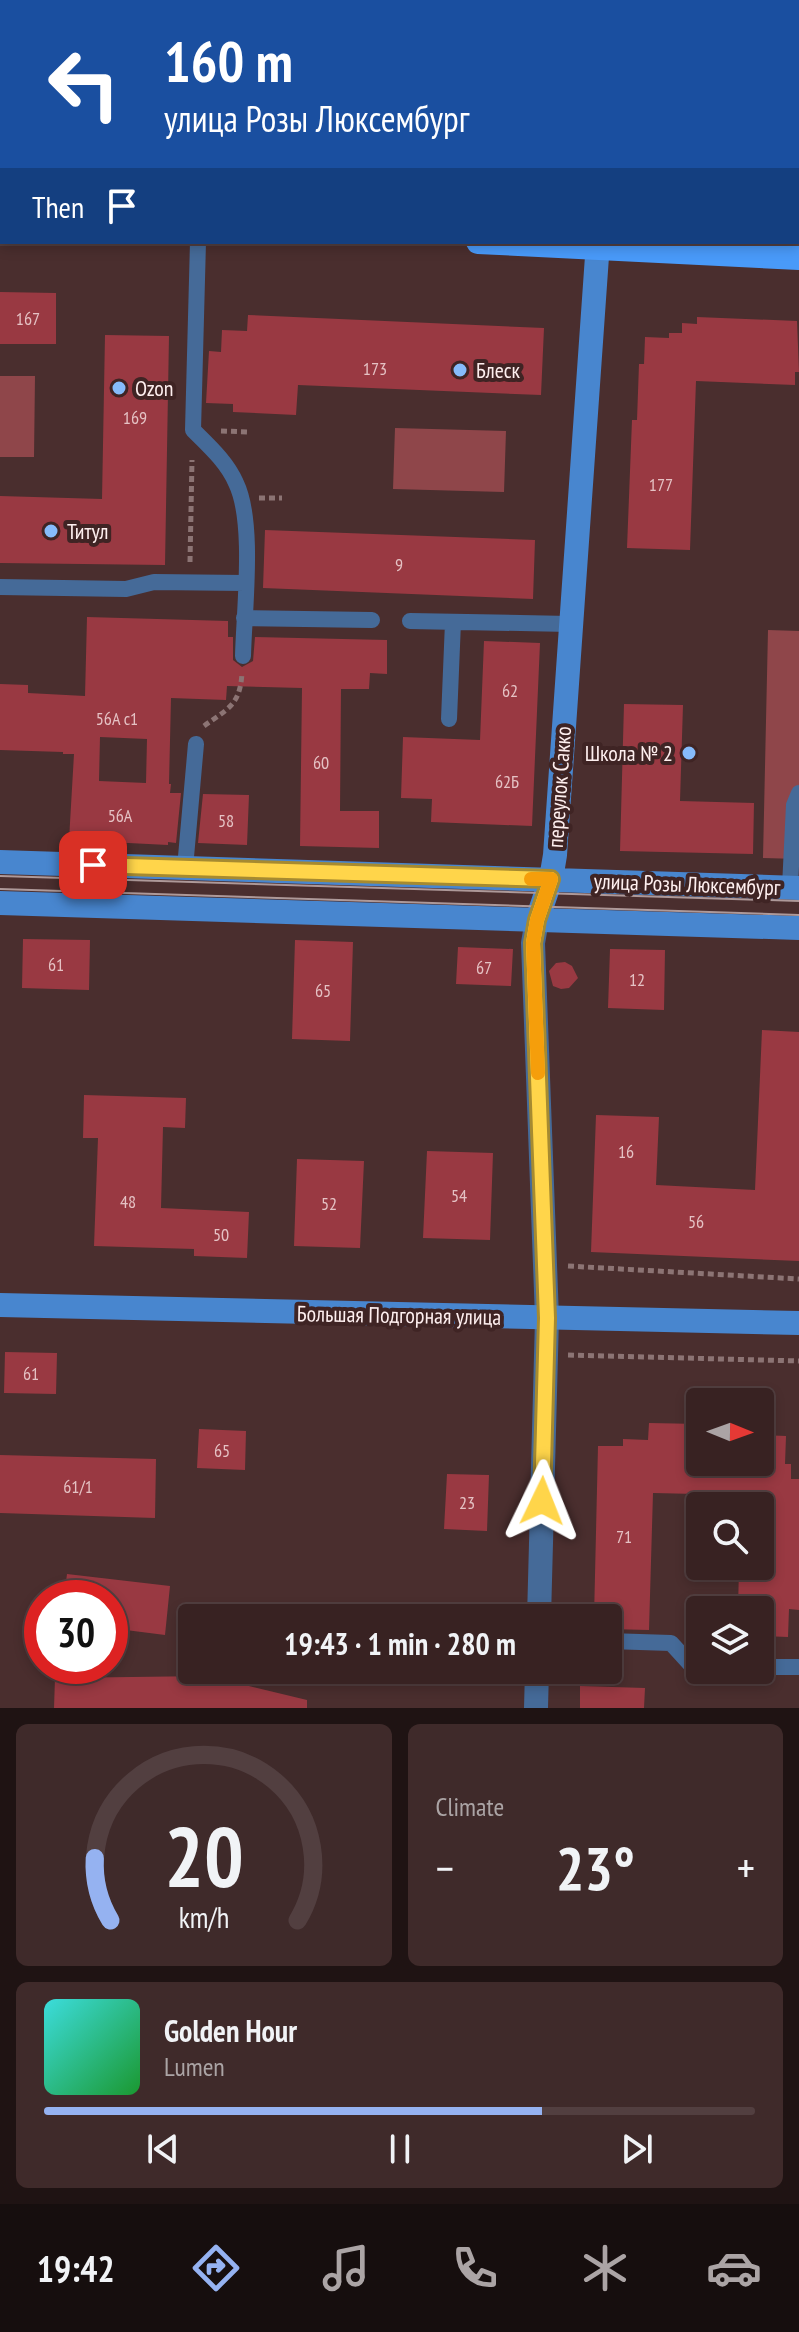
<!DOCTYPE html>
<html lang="en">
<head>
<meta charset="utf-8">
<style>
  :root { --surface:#382222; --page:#3f2a2a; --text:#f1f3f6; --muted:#aba4a5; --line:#523f40; --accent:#95b2f1 }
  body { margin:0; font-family:"PT Sans Narrow",sans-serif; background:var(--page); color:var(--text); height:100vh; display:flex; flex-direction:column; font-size:30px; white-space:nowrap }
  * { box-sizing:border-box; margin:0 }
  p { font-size:26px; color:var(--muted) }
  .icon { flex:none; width:44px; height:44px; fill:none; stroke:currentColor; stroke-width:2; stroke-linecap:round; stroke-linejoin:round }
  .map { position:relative; height:1708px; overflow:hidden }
  .side { display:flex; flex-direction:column; gap:16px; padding:16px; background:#1f1313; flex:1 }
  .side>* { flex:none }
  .top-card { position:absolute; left:0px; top:0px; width:800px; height:244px; box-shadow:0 4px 12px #0003,0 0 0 2px var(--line); background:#1a4fa0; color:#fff; overflow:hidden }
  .needle { width:52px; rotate:91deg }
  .fabs { position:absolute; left:686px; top:1388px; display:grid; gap:16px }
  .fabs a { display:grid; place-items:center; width:88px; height:88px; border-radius:8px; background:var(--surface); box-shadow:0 4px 12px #0003,0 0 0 2px var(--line); font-size:40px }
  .speed { position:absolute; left:24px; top:1580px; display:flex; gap:16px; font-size:40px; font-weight:700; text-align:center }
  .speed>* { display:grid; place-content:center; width:104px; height:104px; border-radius:50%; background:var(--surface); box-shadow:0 4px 12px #0003,0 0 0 2px var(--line); line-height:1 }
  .speed .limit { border:12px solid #d22; background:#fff; color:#111 }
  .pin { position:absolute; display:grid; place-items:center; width:68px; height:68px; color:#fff; margin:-34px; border-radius:16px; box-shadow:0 4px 12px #0006 }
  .me { position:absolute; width:88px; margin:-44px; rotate:2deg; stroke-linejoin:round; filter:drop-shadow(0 0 6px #0008) }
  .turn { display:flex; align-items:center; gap:28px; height:168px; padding:0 32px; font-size:36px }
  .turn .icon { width:104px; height:104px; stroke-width:2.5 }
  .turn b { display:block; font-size:56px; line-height:68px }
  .then { display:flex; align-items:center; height:76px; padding:0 32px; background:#0003; gap:16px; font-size:30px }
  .big { font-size:60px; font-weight:800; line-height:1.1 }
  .side .widget { flex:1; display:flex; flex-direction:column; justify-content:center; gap:12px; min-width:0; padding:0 28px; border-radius:12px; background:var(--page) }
  .side .dial { align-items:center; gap:0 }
  .dial svg { height:208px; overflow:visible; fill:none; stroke:var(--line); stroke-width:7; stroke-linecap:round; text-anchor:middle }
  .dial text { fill:var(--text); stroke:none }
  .song { display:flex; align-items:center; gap:24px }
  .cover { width:96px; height:96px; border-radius:12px; background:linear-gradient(135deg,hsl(180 70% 55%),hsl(130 70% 35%)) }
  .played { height:8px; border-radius:4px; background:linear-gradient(90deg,var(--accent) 70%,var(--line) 70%) }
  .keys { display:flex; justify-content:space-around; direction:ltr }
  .heat { display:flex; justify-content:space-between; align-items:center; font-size:44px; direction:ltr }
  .side .tiles { flex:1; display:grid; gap:16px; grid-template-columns:1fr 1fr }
  .widget:last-child { grid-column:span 2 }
  .trip { position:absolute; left:178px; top:1604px; width:444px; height:80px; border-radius:8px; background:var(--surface); box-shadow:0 4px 12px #0003,0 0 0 2px var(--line); font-weight:800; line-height:80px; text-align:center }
  .dock { display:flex; height:128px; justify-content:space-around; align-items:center; background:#160e0e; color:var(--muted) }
  .dock .icon { width:56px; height:56px }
  .dock .current { color:var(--accent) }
  .dock b { font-size:36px; color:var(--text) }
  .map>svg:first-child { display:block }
  .green { fill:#8f464a }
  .building { fill:#993942; fill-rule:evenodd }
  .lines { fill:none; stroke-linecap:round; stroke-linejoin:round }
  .path { stroke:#8c7474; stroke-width:5; stroke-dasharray:6 4; stroke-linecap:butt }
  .lane { stroke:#456a98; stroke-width:16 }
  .street { stroke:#456a98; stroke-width:24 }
  .secondary { stroke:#4886cf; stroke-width:24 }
  .primary { stroke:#499af9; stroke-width:24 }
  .tram { stroke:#ae9999; stroke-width:2 }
  .route-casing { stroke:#a68a30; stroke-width:20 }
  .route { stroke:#ffd54a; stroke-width:14 }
  .slow { stroke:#f59e0b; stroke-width:14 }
  .poi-dot { fill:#86bbfb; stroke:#3f2424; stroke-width:3 }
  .labels { text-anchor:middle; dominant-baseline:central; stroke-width:8; stroke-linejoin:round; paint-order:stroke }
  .number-label { font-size:18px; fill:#e5c2c4 }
  .poi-label { font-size:22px; fill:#feefef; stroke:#3f2424; text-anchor:start }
  .street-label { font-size:22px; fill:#feefef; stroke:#3f2424 }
</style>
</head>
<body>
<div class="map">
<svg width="799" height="1708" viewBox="0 0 799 1708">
  <rect width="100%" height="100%" fill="#4a2e2e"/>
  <path class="green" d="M0,376H35L34,457H0Z
    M395,428L506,431L504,492L393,489Z
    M768,630L799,631V859L763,858Z"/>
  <path class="building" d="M0,292L56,293V344H0Z
    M248,315L544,328L541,395L298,385L296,415L233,412V404L206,403L209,351L221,352L222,330L247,331Z
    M697,317L797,321L799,372H795V385L696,381L690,550L627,548L632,420H637L639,364H644L645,337L669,338V333H682V323L697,324Z
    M105,335L169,336L165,565L0,563V496L102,499Z
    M265,530L535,540L533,599L263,588Z
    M87,617L228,621V637H233V660L242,667L253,661L255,637L387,640V674L370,673L369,689H341L340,811H379V848L300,846L302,688L227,686L226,700L171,698L169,784H171L170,793H181L176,843L168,842V845L69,840L74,754H63V752L0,750V684L28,685V693L85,696ZM100,737L147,739L146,783L99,781Z
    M484,641L540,643L532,826L431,822L432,799L401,798L403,737L480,740Z
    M624,704L683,705L680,801L754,803L753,854L620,851Z
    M203,794L249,795L247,845L198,843Z
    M23,939L90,940L89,990L22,988Z
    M295,940L353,942L350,1041L292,1039Z
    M458,947L513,949L511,986L456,984Z
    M610,949L665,950L664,1010L608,1008Z
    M565,962L572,966L578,978L569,988L561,989L553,986L549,971L556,963Z
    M762,1030L799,1032V1261L591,1252L596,1115L659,1117L656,1185L755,1190Z
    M84,1095L186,1098L185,1128L163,1127L161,1208L249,1212L247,1258L194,1256V1249L94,1246L98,1138H83Z
    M427,1151L493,1153L490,1240L423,1238Z
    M297,1159L364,1161L360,1248L294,1246Z
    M5,1352L57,1353L56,1394L4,1393Z
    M649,1423L700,1424V1462H760V1435L786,1436L785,1464H791V1479H799V1610L789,1609L788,1637L760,1636V1610H738L739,1566H760V1506H741V1495L653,1493L649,1630L608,1629V1618H594L598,1446H623V1439L648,1440Z
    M199,1429L246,1431L245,1470L197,1468Z
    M0,1455L156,1459L155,1518L0,1513Z
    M447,1474L489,1475L487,1531L444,1529Z
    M67,1574L170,1586L165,1635L110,1628V1598H64Z
    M208,1676L307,1700V1708H54L55,1678Z
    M580,1686L645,1688L644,1708H580Z"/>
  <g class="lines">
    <path class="path" d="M221,431L249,432
      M259,498H282
      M190,562L192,460
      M204,726C227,709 240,706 242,673
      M568,1266L799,1279
      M568,1355L799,1361"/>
    <path class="lane" d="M198,242L193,430C209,446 227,462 236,483C255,522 244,610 243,656
      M0,587L126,589L154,582L245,583
      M244,618L372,620
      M410,621L570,624
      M449,719L453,622
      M185,868L196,744
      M790,887L794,805L799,793
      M608,1641L671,1643L692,1666H700
      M760,1667H799"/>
    <path class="street" d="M537,920L533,943L547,1318L539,1618
      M536,1708L537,1670"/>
    <path class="secondary" d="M616,2V0
      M0,862L799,888
      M0,903L799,928
      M537,920L551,879L555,855L598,242
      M0,1305L799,1323"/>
    <path class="primary" d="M0,223H2
      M478,242L799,258"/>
    <path class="tram" d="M0,876L799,901
      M0,889L799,915"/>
  </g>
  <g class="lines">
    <defs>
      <path id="route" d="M93,865L551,879L537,920L533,943L547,1318L542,1501"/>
    </defs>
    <use href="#route" class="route-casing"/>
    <use href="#route" class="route"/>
    <path class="slow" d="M531,879H551L537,920L533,943L538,1073"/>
  </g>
  <g class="poi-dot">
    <circle cx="460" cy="370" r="8"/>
    <circle cx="119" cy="388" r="8"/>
    <circle cx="51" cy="531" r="8"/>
    <circle cx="689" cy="753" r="8"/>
  </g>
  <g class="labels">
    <g class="number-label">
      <text x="28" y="318">167</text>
      <text x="375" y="368">173</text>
      <text x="135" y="417">169</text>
      <text x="661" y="484">177</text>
      <text x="399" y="564">9</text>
      <text x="510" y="690">62</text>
      <text x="117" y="718">56А с1</text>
      <text x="321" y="762">60</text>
      <text x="507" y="781">62Б</text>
      <text x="120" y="815">56А</text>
      <text x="226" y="820">58</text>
      <text x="56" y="964">61</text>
      <text x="484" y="967">67</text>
      <text x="637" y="979">12</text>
      <text x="323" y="990">65</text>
      <text x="626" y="1151">16</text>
      <text x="459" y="1195">54</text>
      <text x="128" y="1201">48</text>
      <text x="329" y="1203">52</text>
      <text x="696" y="1221">56</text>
      <text x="221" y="1234">50</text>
      <text x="31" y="1373">61</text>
      <text x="222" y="1450">65</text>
      <text x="78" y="1486">61/1</text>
      <text x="467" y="1502">23</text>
      <text x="624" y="1536">71</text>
    </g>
    <g class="poi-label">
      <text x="476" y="370">Блеск</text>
      <text x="135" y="388">Ozon</text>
      <text x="67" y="531">Титул</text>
      <text x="673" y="753" text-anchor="end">Школа № 2</text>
    </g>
    <g class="street-label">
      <text transform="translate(559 787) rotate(-86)">переулок Сакко</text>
      <text transform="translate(687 884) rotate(2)">улица Розы Люксембург</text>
      <text transform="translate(399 1315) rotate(1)">Большая Подгорная улица</text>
    </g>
  </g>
</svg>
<div class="fabs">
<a><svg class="needle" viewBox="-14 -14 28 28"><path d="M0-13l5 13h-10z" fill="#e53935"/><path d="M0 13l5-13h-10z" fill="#aba4a5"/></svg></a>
<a><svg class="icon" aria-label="search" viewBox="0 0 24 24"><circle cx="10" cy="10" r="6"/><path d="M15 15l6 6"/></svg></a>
<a><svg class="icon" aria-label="layers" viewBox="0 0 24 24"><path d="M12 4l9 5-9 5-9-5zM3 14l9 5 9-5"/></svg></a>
</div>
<div class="speed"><div class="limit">30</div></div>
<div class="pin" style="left:93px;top:865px;background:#d93025"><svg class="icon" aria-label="arrive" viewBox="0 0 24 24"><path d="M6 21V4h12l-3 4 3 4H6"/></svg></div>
<svg class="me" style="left:542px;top:1501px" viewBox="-20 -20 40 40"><path d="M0-17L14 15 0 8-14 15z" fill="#ffd54a" stroke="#fff" stroke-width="4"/></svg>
<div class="trip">19:43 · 1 min · 280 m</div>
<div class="top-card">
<div class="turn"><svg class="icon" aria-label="left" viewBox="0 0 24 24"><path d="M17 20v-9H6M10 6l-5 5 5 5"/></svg><div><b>160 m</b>улица Розы Люксембург</div></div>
<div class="then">Then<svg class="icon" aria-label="arrive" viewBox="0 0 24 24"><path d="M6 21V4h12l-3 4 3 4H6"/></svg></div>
</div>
</div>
<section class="side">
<div class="tiles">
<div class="widget dial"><svg viewBox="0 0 100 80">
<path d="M14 69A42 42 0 1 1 86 69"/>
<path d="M14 69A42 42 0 0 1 8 45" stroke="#95b2f1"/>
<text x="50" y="56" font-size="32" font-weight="700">20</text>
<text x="50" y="72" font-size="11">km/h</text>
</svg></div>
<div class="widget"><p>Climate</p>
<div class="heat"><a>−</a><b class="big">23°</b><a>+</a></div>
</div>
<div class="widget">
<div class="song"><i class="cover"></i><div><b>Golden Hour</b><p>Lumen</p></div></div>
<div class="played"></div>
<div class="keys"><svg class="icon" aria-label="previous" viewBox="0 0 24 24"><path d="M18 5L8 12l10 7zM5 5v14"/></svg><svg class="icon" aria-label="pause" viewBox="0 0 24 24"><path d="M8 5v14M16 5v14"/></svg><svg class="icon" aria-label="next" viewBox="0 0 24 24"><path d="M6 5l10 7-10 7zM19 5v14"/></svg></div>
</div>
</div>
</section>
<nav class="dock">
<b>19:42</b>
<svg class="icon current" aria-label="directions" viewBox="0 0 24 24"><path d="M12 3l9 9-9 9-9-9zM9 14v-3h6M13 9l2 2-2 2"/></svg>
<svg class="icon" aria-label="music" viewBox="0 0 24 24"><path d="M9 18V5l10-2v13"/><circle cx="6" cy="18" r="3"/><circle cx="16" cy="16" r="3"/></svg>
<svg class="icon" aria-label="phone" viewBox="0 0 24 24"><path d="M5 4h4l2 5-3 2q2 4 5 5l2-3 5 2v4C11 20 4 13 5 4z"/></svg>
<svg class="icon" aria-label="climate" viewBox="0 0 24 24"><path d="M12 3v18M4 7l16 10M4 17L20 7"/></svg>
<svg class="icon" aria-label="car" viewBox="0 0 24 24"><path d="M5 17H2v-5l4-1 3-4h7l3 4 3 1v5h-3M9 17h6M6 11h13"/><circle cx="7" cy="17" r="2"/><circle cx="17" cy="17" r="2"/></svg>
</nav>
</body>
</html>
